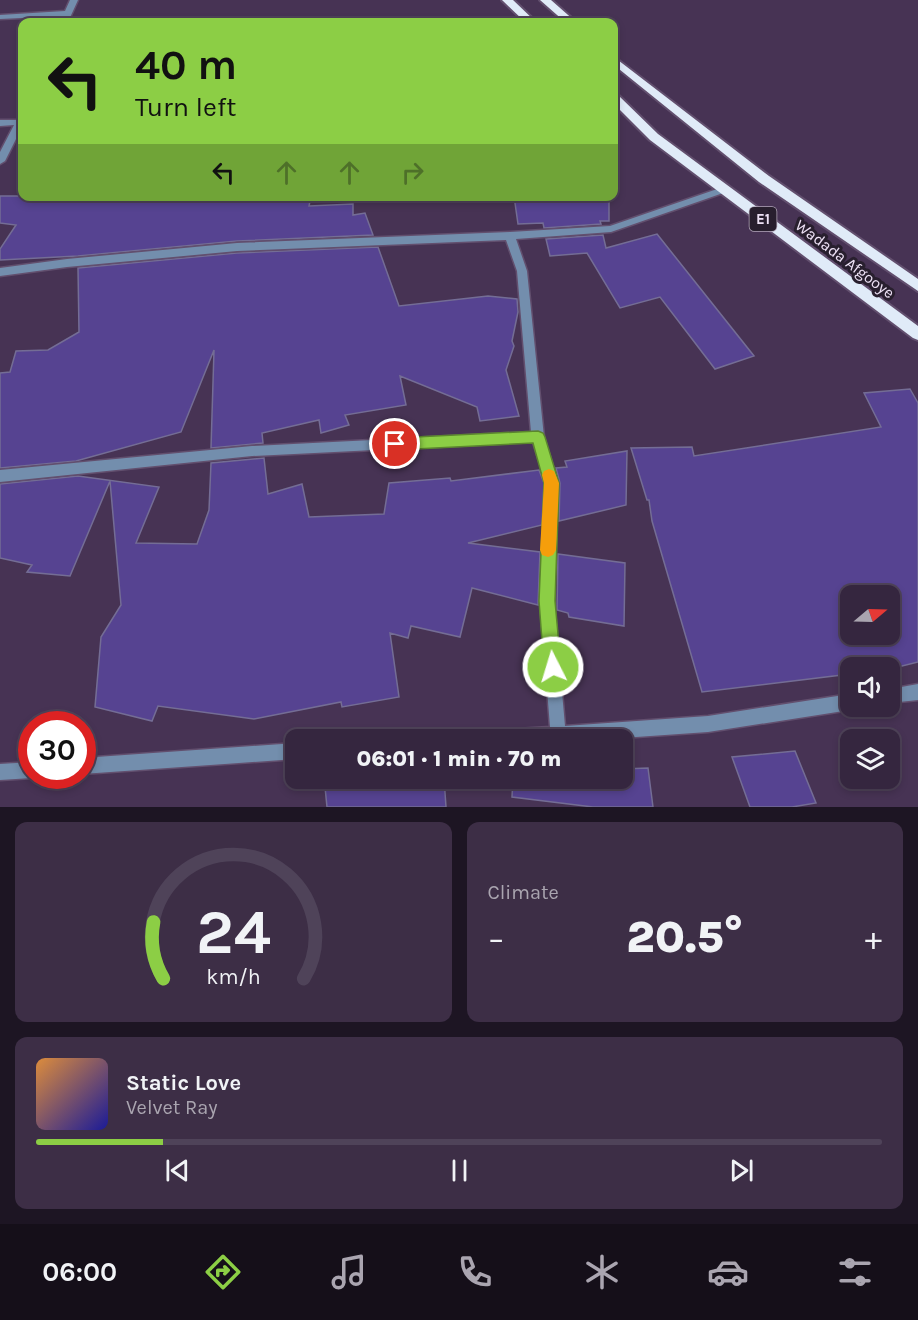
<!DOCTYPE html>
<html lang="en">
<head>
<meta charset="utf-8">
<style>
  :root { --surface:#35263f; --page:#3d2e46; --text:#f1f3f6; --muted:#aaa5b0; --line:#4f4359; --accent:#8cce45 }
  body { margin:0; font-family:Karla,sans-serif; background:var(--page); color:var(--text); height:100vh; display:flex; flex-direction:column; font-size:22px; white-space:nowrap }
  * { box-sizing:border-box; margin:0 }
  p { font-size:20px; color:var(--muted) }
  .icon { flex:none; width:33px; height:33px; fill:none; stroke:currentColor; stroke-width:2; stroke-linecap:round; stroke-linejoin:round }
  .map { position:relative; height:807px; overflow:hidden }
  .side { display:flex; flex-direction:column; gap:15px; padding:15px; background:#1d1523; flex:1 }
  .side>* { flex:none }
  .top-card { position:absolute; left:18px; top:18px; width:600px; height:183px; border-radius:12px; box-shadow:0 3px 9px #0003,0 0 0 2px var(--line); background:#8cce45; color:#111; overflow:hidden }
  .needle { width:39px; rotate:71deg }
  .fabs { position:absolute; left:840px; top:585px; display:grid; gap:12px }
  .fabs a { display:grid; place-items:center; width:60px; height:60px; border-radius:12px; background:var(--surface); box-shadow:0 3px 9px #0003,0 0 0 2px var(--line); font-size:30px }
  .speed { position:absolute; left:18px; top:711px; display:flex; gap:12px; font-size:30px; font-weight:700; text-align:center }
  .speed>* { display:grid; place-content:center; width:78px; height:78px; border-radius:50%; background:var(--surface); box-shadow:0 3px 9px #0003,0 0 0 2px var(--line); line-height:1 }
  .speed .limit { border:9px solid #d22; background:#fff; color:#111 }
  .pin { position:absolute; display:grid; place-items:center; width:51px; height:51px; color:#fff; margin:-26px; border:3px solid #fff; border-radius:50%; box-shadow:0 2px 6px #0007 }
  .me { position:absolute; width:66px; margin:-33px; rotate:355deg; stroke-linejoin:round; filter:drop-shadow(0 0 4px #0008) }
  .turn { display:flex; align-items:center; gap:21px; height:126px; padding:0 18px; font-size:27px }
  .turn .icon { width:78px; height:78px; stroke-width:2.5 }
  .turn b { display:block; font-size:42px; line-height:51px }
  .lanes { display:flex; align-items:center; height:57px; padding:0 18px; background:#0003; justify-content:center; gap:30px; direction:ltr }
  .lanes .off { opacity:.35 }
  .big { font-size:45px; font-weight:800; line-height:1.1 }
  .side .widget { flex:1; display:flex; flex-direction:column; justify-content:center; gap:9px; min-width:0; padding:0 21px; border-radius:12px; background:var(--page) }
  .side .dial { align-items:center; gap:0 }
  .dial svg { height:156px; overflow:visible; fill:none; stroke:var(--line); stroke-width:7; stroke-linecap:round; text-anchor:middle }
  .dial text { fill:var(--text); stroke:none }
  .song { display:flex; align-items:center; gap:18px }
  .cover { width:72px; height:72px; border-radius:9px; background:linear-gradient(135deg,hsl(30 70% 55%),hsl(240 70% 35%)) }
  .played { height:6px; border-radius:3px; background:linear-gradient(90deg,var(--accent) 15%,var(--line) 15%) }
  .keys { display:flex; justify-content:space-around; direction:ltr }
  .heat { display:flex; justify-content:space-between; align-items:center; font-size:33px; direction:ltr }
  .side .tiles { flex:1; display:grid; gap:15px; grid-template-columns:1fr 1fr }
  .widget:last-child { grid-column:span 2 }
  .trip { position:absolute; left:285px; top:729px; width:348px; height:60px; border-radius:12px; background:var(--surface); box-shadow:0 3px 9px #0003,0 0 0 2px var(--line); font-weight:800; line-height:60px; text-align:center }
  .dock { display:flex; height:96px; justify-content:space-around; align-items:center; background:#150f19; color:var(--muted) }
  .dock .icon { width:42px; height:42px }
  .dock .current { color:var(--accent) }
  .dock b { font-size:27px; color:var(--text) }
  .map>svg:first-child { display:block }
  .building { fill:#564391; stroke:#746d95; stroke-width:1.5; fill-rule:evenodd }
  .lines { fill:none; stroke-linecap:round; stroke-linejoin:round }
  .minor-casing { stroke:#624f6e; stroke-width:3 }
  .trunk-casing { stroke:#624f6e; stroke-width:4 }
  .minor { fill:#738ead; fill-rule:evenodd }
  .trunk { fill:#e0ebf8; fill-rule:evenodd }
  .route { fill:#8cce45; stroke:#5b862d; stroke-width:1.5 }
  .slow { fill:#f59e0b }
  .labels { text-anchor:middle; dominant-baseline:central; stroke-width:6; stroke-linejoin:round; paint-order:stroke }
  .shield { fill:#281f2e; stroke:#b2a7b9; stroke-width:1.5 }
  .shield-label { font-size:15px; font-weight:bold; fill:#ede1f5 }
  .street-label { font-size:16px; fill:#ede1f5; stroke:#281f2e }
</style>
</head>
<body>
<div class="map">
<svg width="918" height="807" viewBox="0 0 918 807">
  <rect width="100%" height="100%" fill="#473354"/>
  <path class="building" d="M0,196H311L309,206L353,204V215L365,213L373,235L237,241L78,256L0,260V249L16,225L0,223Z
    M514,196H609V221H600L601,224L544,228L543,223L518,224Z
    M657,234L754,356L715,369L660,297L620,308L587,253L550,256L546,239L603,235L606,248Z
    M378,247L399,306L488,296L517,299L518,312L512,341L514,346L506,370L519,416L480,421L477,407L400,376L406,405L345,415L349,425L321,433L319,420L262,433L263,443L211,448L214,350L181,432L76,461L0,468V373L10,372L16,351L48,350L79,332L78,268L237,253Z
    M910,389L918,403V662L890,669L850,668V674L702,692L652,521L649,500H647L631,448L692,447L694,456L881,427L864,393ZM850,596H890V634H850Z
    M627,451L626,505L559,521L560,483L556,468L567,467L565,461Z
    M264,458L268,494L302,484L309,517L384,514L389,483L450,478L451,481L539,470L544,483L542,525L468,543L540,552L538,605L472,588L460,637L411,626L408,638L390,633L399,697L342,707L341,702L254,719L158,706L152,721L95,707L101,637L121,605L110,481L70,576L27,572L32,565L0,558V484L78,476L159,487L136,543L197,544L209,510L211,463Z
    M558,554L625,563L624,626L569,617L568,613L557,610Z
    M795,751L816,803L792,807H750L732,757Z
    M648,768L653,807H593L512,797L513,778H622V769Z
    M409,778H444L446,807H327L325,787Z"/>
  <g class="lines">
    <defs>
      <path id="minor" d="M70,0H78L68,22H60L63,16L0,19V15L65,11Z
        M22,116V127L5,161L0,164V152L14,125L0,126V120H17Z
        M723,187L728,190L726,192L611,232L516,239L527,271L544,437L558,483L554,601L565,726L708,716L850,694V706H856L850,710L708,732L593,740H461L463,734L469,732L550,727L540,601L546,483L533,442L252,456L0,482V470L252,446L531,432L517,271L506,240L237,251L67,267L0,276V268L67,259L237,243L510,232L610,226Z
        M918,684V700L890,703V689Z
        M296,743V759L82,774V758Z
        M32,762V776H38L32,778L0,780V764Z"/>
      <path id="trunk" d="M502,0H513L536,22H525Z
        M540,0H551L576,22H565Z
        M614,57L769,176L918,279V291L759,182L614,65Z
        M614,94L618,95L658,134L918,326V340L913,338L650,140L614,104Z"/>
    </defs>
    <use href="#minor" class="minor-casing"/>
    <use href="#trunk" class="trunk-casing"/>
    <use href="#minor" class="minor"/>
    <use href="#trunk" class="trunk"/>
  </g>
  <path class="route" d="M538,431L543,433L545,437L559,483L555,601L561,667L559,673L553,676L547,673L544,667L539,601L544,483L533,443L395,450L390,448L388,444L390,440L395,438Z"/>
  <path class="slow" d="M549,469L554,471L559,483L556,550L553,555L548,557L542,555L540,550L544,483L542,475L544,471Z"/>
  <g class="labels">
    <rect class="shield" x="749.5" y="207" width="27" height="24" rx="4.5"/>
    <g class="shield-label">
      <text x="763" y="219">E1</text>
    </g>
    <g class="street-label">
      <text transform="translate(845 259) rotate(37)">Wadada Afgooye</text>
    </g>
  </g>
</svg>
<div class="fabs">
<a><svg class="needle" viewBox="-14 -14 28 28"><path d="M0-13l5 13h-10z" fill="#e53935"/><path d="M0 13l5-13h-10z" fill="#aaa5b0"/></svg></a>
<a><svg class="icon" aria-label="sound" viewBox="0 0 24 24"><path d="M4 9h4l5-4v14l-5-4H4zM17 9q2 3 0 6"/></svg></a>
<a><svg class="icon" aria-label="layers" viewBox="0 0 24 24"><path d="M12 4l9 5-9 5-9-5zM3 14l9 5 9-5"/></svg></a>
</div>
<div class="speed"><div class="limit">30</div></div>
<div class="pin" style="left:395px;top:444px;background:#d93025"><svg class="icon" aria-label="arrive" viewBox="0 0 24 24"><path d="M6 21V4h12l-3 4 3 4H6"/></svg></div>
<svg class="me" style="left:553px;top:667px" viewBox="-20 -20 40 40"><circle r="17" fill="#8cce45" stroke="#fff" stroke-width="3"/><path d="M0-11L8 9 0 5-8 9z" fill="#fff"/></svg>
<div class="trip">06:01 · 1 min · 70 m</div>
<div class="top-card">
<div class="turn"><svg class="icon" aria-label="left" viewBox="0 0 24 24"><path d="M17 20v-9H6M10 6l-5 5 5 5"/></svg><div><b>40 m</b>Turn left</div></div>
<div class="lanes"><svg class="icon" aria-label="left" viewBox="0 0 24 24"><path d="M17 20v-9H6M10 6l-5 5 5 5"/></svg><svg class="icon off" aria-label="ahead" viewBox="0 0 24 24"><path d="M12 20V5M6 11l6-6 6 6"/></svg><svg class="icon off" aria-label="ahead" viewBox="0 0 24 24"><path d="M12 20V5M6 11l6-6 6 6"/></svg><svg class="icon off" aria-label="right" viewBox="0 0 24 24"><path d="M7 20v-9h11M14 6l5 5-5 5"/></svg></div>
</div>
</div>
<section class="side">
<div class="tiles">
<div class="widget dial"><svg viewBox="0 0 100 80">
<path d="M14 69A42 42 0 1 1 86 69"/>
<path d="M14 69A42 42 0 0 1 9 40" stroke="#8cce45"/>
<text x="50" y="56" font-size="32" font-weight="700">24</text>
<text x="50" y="72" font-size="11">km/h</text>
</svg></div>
<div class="widget"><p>Climate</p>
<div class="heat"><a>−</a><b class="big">20.5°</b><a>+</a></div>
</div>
<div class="widget">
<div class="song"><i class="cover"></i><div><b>Static Love</b><p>Velvet Ray</p></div></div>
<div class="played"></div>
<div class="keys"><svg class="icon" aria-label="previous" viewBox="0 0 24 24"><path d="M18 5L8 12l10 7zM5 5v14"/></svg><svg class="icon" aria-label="pause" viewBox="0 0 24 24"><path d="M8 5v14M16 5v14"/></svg><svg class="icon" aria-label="next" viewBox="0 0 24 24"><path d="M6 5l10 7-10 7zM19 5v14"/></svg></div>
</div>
</div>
</section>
<nav class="dock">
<b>06:00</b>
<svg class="icon current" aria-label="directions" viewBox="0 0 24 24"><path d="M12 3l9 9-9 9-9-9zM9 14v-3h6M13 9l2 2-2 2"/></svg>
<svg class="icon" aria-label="music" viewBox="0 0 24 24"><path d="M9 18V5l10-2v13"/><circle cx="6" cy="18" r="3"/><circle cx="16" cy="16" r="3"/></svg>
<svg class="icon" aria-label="phone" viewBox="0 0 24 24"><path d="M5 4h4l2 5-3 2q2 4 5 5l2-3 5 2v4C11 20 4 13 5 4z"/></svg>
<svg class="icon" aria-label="climate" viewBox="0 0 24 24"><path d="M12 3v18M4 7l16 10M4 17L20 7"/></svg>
<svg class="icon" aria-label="car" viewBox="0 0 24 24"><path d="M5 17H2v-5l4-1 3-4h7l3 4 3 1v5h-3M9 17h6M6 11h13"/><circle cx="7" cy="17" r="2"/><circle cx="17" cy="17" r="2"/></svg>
<svg class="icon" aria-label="filters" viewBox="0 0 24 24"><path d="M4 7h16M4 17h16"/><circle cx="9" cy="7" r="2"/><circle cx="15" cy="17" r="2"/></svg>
</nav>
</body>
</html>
